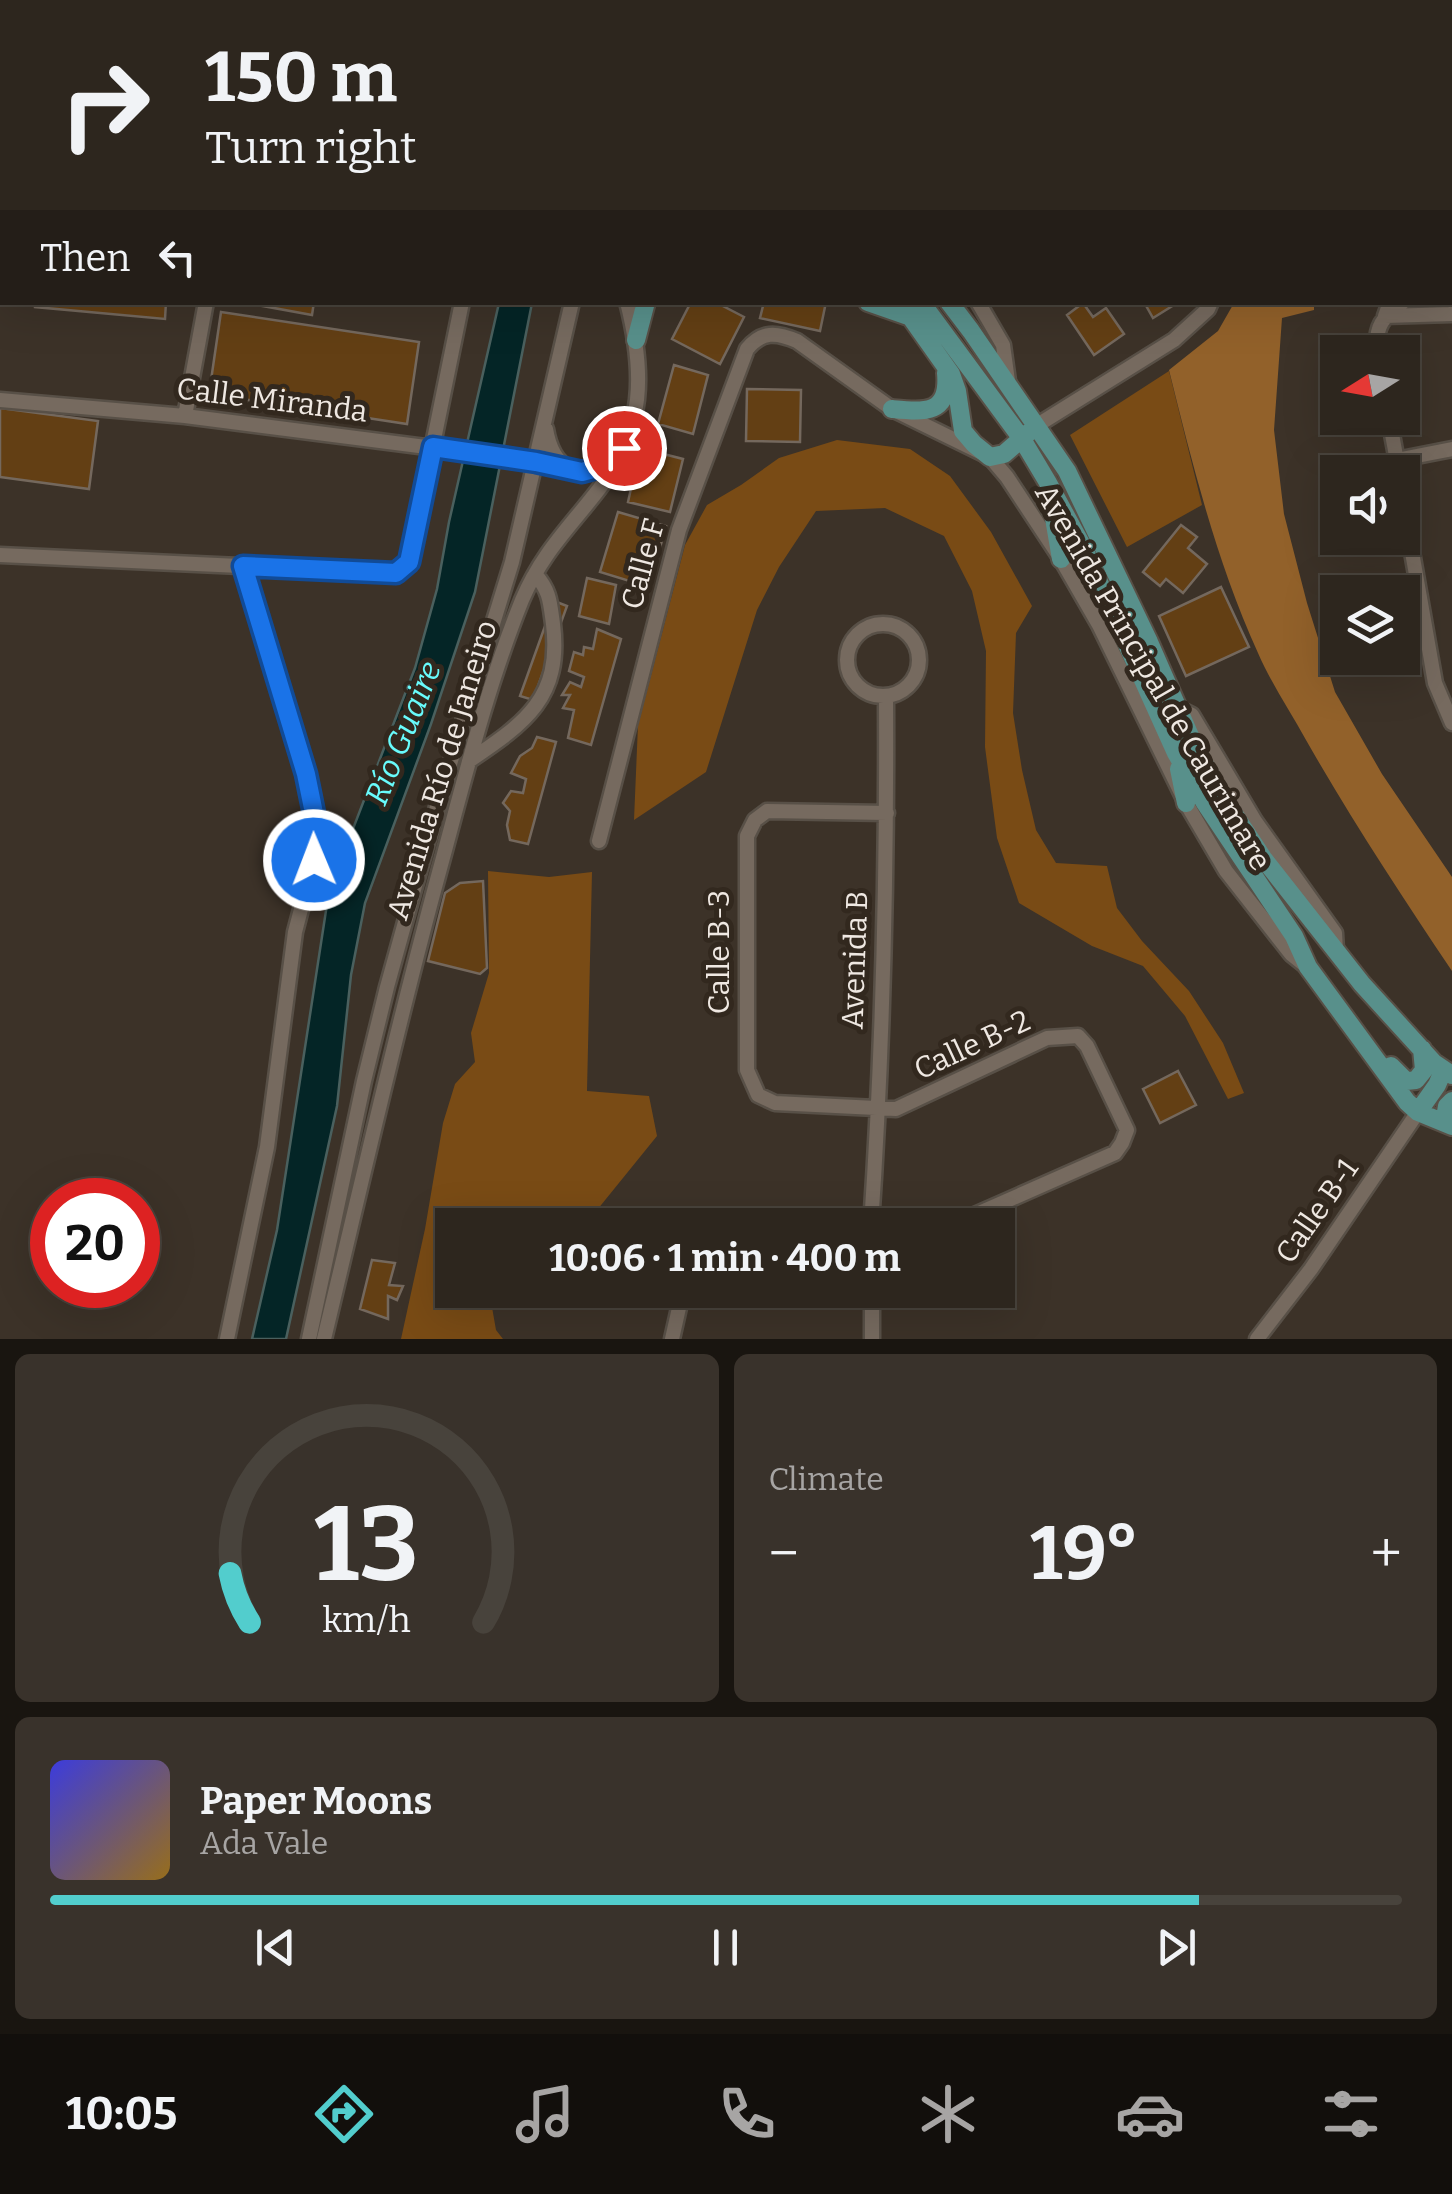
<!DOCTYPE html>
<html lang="en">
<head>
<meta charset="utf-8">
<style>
  :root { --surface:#2d261e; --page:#39322b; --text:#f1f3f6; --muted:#a7a5a4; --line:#48433c; --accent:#52cdcd }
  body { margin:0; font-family:Bitter,serif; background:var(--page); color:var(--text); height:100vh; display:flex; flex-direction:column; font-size:38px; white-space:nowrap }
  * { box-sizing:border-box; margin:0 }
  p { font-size:32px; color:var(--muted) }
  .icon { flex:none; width:55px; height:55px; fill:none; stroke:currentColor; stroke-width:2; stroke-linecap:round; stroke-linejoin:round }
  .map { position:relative; height:1339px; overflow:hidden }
  .drawer { display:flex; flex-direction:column; gap:15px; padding:15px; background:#191510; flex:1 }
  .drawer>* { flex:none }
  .banner { position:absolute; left:0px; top:0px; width:1452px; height:305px; box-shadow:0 10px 40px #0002,0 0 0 2px var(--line); background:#2d261e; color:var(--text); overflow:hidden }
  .needle { width:65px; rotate:259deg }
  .fabs { position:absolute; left:1320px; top:335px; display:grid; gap:20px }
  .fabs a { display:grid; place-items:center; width:100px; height:100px; border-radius:0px; background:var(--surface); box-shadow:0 10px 40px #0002,0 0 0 2px var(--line); font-size:50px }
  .speed { position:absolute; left:30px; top:1178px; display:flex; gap:20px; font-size:50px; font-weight:700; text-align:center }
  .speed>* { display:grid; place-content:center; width:130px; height:130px; border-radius:50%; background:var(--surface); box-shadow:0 10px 40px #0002,0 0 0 2px var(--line); line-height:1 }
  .speed .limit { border:15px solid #d22; background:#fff; color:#111 }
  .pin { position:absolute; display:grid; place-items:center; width:85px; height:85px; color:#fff; margin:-42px; border:5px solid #fff; border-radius:50%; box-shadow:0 2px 10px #0007 }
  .me { position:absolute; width:110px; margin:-55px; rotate:359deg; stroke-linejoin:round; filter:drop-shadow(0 0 8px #0008) }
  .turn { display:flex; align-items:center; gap:35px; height:210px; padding:0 40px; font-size:45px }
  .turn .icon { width:130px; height:130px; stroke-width:2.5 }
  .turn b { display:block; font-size:70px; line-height:85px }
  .then { display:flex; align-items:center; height:95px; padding:0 40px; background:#0003; gap:20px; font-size:38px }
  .big { font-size:75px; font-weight:700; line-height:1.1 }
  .drawer .card { flex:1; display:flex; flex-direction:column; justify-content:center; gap:15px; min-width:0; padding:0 35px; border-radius:15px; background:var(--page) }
  .drawer .dial { align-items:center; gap:0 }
  .dial svg { height:260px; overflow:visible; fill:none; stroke:var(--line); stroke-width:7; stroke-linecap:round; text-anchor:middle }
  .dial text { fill:var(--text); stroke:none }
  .song { display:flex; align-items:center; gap:30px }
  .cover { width:120px; height:120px; border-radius:15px; background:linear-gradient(135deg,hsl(240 70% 55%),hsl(40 70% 35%)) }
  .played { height:10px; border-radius:5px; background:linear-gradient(90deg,var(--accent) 85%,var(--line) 85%) }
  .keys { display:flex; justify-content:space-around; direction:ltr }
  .heat { display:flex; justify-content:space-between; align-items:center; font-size:55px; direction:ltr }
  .drawer .tiles { flex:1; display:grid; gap:15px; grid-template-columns:1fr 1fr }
  .card:last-child { grid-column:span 2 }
  .trip { position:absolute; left:435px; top:1208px; width:580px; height:100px; border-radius:0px; background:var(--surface); box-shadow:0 10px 40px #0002,0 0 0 2px var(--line); font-weight:700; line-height:100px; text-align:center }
  .menu { display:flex; height:160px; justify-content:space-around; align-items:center; background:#120f0c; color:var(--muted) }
  .menu .icon { width:70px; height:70px }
  .menu .current { color:var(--accent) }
  .menu b { font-size:45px; color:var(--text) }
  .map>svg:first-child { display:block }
  .green { fill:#794b15 }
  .forest { fill:#92612a }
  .water { fill:#042526; stroke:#4a605e; stroke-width:2.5 }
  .building { fill:#633f14; stroke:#74685d; stroke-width:2.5 }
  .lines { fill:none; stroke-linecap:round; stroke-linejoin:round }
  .minor-casing { stroke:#585047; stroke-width:19 }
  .major-casing { stroke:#585047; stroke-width:22 }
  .highway-casing { stroke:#585047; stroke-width:25 }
  .minor { stroke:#766a5f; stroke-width:14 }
  .major { stroke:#58908b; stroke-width:18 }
  .highway { stroke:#44a9a9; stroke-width:20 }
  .route-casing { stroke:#114b97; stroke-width:25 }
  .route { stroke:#1a73e8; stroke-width:18 }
  .labels { text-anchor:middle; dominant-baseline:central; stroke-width:10; stroke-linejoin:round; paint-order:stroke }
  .street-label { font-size:30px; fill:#efe8e2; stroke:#32281e }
  .water-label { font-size:32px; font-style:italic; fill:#68fbfc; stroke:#32281e }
</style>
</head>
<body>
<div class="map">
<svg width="1452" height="1339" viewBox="0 0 1452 1339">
  <rect width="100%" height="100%" fill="#3c3228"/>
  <path class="green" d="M1169,371L1202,505L1127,547L1070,435Z
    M837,440L910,449L950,476L991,532L1032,606L1016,633L1013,713L1022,770L1036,830L1056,863L1107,866L1117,908L1142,941L1189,991L1223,1043L1244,1093L1228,1099L1185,1016L1143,966L1092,946L1019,903L997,838L985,747L986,651L972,591L944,536L885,508L816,511L779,567L757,610L706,772L634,820L638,725L685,545L707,505L741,485L779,458Z
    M488,871L549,877L592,872L587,1091L649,1096L657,1136L593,1215L590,1225H452V1290H489L496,1330L503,1339H401L425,1229L443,1123L455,1084L475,1062L471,1033L489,973Z"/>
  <path class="forest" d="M1234,303H1314V310L1282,318L1274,430L1284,514L1307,603L1335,692L1382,774L1452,877V971C1401,895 1351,819 1306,740C1290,711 1271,683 1258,653C1217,563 1193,467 1169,370L1218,331Z"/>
  <path class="water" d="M499,303H532L475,592L431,724L365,903L351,975L337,1106L286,1339H252L277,1230L329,891L415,668L437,589L449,522Z"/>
  <path class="building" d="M35,302H166L165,319L35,307Z
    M241,302H314L312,315Z
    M691,302H715L744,317L720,364L672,339Z
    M764,302H826L820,331L760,318Z
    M1144,302H1177V303L1153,318Z
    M1083,303L1093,317L1106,308L1124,334L1094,355L1067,315Z
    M221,312L419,342L407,424L209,394Z
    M674,365L708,375L693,434L658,424Z
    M747,389L801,390L800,442L746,441Z
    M0,408L98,421L89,489L0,477Z
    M640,448L683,459L670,512L628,502Z
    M618,512L666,526L649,587L600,572Z
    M1181,525L1197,537L1188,548L1207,564L1183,593L1166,579L1160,586L1143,572Z
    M587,578L616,585L609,624L579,616Z
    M1221,587L1249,647L1186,676L1159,616Z
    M554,601L567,606L533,700L520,696Z
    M597,629L621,639L591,745L568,738L574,710L563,708L570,695H562L570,682L581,687L584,677L569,671L574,652L583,655L584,647L593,649Z
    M537,737L556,742L528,844L510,840L507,825L510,811L503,803L511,791L523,793L526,779L511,773L520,756L532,748Z
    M483,881L487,968L480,974L428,961L445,893L460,883Z
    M1178,1071L1196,1105L1160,1123L1143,1089Z
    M372,1260L395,1263L389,1285L403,1286L397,1300L388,1296V1319L360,1309Z"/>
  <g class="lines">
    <defs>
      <path id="minor" d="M1233,0V2
        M1372,0V2
        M261,2V0
        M521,2L522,0
        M629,2L630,0
        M677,2L679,0
        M951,2V0
        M1058,2L1060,0
        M1450,300L1452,301
        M978,302L1003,345L1008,381
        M1390,302L1385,316L1452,314
        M1377,352C1375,326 1382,318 1403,302
        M0,400L185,416L512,458L575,472
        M185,416L206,302
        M1389,418L1399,472
        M1036,426L1174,340L1208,309L1211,302
        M546,429C553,470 581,485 615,457
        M1396,460L1452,449
        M1402,495L1435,683L1452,723
        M0,555L396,573L409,562L462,302
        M847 660a36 36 0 1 1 72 0a36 36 0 1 1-72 0Z
        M1176,707L1192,715L1255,821L1335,933L1336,951
        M469,761C525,723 562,698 553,624C550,602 550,591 535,574
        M887,813L767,811L755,820L747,836V1070L758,1095L775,1103L896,1109L1047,1038L1078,1036L1087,1046L1127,1130L1122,1143L1115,1153L952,1225
        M599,841L679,530L747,349C762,331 776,332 797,341L892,409L990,457L1007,477L1061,559L1099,625L1186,803L1226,871L1291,954L1306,966
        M871,1225C883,1049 887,873 886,696
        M872,1290V1339
        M227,1339L267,1147L295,932L314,860L316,823L307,774L243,566
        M309,1339L364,1081L387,987L438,803L512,562L572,302
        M324,1339C363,1177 400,1014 444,854C467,768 489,682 522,600C542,553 569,528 599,489C645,429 645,373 627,302
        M672,1339L683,1290
        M1257,1339L1311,1269L1418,1112"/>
      <path id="major" d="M693,2L694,0
        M0,108H2
        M868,302L911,317
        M900,302L951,374L957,391L963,431L974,444L990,457L1004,454L1028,433
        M921,302L1022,439L1047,481L1084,549L1176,753L1205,803L1294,936L1308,967L1407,1102L1418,1112L1452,1126
        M949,302L971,331L1067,471L1149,642L1194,745L1222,796L1263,858L1362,984L1434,1063L1452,1075
        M636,340L646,302
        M892,409C924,412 950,415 946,373
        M1051,501L1061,559
        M1179,769L1186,803
        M1391,1066L1406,1081L1416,1080L1424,1070L1422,1049
        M1452,1101L1447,1106L1446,1112L1452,1122
        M1418,1112L1437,1085L1443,1071"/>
      <path id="highway" d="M82,0V2
        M98,0V2
        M0,50H2
        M0,137L2,140
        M0,198L2,193
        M0,247L2,241"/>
    </defs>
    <use href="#minor" class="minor-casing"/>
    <use href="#major" class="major-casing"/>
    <use href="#highway" class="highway-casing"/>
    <use href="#minor" class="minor"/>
    <use href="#major" class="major"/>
    <use href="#highway" class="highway"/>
  </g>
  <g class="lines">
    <defs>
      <path id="route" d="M314,860L316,823L306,774L243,566L396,573L409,562L433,447L536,462L582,472L600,467L624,448"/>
    </defs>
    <use href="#route" class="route-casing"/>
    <use href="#route" class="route"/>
  </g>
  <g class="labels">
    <g class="street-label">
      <text transform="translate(272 400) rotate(7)">Calle Miranda</text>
      <text transform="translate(643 564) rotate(-75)">Calle F</text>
      <text transform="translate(1153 677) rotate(60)">Avenida Principal de Caurimare</text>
      <text transform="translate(442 770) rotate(-73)">Avenida Río de Janeiro</text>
      <text transform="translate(719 952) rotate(-90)">Calle B-3</text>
      <text transform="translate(855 960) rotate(-88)">Avenida B</text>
      <text transform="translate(972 1045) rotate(-25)">Calle B-2</text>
      <text transform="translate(1317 1211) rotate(-55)">Calle B-1</text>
    </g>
    <g class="water-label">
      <text transform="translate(403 733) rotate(-68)">Río Guaire</text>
    </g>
  </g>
</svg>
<div class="fabs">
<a><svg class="needle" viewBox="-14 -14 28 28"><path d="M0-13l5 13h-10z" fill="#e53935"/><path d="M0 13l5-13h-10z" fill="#a7a5a4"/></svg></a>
<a><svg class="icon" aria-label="sound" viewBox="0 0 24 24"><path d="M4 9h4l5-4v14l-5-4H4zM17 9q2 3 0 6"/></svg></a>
<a><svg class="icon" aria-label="layers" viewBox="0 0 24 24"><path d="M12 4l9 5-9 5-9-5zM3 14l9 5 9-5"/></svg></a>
</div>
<div class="speed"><div class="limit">20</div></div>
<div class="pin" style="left:624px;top:448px;background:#d93025"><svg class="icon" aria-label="arrive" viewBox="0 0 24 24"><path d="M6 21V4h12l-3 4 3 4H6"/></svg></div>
<svg class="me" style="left:314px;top:860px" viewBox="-20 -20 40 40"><circle r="17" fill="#1a73e8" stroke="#fff" stroke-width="3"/><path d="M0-11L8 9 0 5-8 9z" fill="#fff"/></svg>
<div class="trip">10:06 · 1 min · 400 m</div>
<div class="banner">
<div class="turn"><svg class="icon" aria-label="right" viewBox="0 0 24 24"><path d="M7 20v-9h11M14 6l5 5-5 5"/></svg><div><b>150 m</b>Turn right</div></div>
<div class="then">Then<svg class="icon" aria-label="left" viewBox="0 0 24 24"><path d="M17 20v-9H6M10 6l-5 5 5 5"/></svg></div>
</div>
</div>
<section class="drawer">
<div class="tiles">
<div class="card dial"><svg viewBox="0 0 100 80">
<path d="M14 69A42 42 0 1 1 86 69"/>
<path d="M14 69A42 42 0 0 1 8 54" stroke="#52cdcd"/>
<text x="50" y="56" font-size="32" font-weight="700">13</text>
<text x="50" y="72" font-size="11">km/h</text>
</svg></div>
<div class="card"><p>Climate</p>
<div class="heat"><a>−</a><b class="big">19°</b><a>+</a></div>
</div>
<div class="card">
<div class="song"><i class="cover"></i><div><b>Paper Moons</b><p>Ada Vale</p></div></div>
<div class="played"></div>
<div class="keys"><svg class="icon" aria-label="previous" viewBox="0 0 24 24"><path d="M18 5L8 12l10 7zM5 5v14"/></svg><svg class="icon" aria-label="pause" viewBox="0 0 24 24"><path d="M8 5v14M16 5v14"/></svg><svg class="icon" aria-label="next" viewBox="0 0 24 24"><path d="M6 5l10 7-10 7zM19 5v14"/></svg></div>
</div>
</div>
</section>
<nav class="menu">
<b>10:05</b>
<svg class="icon current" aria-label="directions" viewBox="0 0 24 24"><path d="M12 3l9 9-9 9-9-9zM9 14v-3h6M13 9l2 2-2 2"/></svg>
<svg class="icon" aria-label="music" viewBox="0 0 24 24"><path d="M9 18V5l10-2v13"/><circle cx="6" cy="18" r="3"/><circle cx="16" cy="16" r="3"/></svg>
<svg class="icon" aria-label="phone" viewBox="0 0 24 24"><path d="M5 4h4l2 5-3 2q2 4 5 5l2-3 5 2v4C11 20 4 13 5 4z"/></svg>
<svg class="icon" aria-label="climate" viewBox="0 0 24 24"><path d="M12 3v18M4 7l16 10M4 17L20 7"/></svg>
<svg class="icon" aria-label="car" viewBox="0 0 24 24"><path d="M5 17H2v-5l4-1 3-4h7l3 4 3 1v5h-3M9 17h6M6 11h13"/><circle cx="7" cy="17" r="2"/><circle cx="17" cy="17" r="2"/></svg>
<svg class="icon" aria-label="filters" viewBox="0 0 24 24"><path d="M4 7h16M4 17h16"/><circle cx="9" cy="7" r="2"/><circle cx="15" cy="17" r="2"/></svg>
</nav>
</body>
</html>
